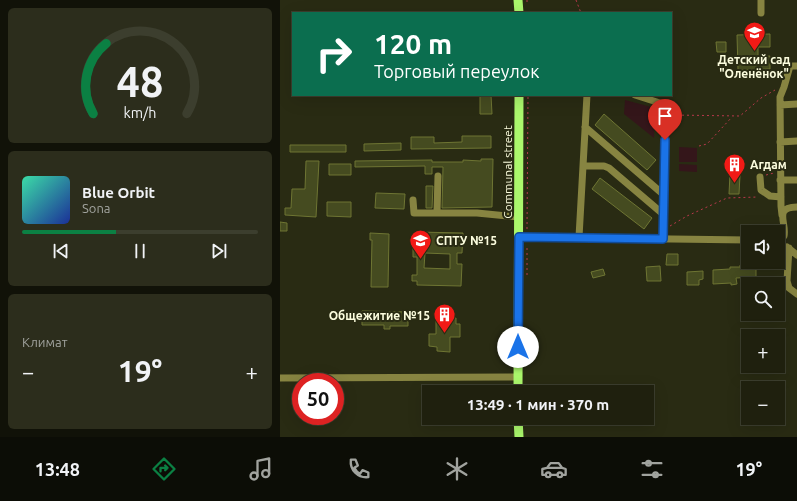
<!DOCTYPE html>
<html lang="ru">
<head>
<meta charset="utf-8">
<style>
  :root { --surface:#1f200e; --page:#2c2d1c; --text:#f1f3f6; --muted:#a1a39e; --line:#3c3e2e; --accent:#0b8043 }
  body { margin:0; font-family:Ubuntu,sans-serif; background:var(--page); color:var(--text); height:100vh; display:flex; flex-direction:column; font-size:15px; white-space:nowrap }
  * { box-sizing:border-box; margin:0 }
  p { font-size:13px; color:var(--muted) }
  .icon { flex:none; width:22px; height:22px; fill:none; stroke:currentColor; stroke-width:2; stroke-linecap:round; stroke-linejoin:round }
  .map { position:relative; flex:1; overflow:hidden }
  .details { display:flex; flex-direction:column; gap:8px; padding:8px; background:#111208; width:280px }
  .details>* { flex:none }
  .hud { position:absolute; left:12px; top:12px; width:380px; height:84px; border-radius:0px; box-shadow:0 4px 16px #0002,0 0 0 1px var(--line); background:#0b6e4f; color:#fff; overflow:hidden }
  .controls { position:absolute; left:461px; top:225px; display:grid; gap:8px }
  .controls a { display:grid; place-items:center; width:44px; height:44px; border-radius:0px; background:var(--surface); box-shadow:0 4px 16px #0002,0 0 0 1px var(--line); font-size:20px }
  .speed { position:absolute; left:12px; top:373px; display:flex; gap:8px; font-size:20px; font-weight:700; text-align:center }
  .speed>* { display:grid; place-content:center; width:52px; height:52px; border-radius:50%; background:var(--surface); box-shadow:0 4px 16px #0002,0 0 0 1px var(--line); line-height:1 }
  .speed .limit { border:6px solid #d22; background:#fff; color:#111 }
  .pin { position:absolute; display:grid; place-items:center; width:34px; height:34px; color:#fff; margin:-41px -17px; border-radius:50% 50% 50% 0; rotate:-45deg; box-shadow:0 0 4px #0007 }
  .pin .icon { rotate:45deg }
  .me { position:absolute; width:44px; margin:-22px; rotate:0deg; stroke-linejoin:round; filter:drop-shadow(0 0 3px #0008) }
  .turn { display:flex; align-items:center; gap:14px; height:84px; padding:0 16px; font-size:18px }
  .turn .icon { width:52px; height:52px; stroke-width:2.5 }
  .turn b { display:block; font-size:28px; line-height:34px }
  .big { font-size:30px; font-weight:700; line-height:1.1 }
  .details .widget { flex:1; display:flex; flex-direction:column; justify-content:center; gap:6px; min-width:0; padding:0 14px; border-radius:6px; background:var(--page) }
  .details .dial { align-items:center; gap:0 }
  .dial svg { height:104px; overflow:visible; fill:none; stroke:var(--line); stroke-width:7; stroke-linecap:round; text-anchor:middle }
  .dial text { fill:var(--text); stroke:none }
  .song { display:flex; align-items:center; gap:12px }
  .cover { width:48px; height:48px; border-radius:6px; background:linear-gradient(135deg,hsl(160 70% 55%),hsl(230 70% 35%)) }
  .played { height:4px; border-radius:2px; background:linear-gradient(90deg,var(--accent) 40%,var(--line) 40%) }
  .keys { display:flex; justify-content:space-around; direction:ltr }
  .heat { display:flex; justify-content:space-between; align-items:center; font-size:22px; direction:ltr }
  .trip { position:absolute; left:142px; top:385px; width:232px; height:40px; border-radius:0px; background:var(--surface); box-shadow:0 4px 16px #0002,0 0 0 1px var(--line); font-weight:700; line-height:40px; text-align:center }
  .tabs { display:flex; height:64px; justify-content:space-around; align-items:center; background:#0c0d06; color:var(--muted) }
  .tabs .icon { width:28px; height:28px }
  .tabs .selected { color:var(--accent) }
  .tabs b { font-size:18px; color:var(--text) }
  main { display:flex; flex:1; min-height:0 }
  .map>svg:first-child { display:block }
  .green { fill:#34161a }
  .building { fill:#454b20; stroke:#6e7533; fill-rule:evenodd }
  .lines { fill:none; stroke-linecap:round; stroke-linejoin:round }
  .path { stroke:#b7384b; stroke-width:1; stroke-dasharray:2 3; stroke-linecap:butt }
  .minor { stroke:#878441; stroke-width:7 }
  .major { stroke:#abf76c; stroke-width:9 }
  .route-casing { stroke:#114b97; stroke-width:10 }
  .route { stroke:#1a73e8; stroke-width:7 }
  .labels { text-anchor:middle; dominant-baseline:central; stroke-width:4; stroke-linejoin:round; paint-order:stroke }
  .poi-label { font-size:12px; font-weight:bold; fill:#fcfdde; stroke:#292b13; text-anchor:start }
  .street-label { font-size:12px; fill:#fcfdde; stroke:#292b13 }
</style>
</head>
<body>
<main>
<section class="details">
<div class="widget dial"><svg viewBox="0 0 100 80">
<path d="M14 69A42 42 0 1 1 86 69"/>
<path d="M14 69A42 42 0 0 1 24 15" stroke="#0b8043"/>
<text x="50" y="56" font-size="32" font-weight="700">48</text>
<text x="50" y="72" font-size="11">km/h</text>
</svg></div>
<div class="widget">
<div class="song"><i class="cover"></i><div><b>Blue Orbit</b><p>Sona</p></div></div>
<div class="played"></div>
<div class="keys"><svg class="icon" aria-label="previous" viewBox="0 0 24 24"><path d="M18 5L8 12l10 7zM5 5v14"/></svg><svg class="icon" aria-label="pause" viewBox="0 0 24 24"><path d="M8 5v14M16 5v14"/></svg><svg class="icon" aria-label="next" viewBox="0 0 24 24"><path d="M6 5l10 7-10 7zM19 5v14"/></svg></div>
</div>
<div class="widget"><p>Климат</p>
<div class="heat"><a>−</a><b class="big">19°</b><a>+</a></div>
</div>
</section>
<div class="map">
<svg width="517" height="437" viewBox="0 0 517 437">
  <rect width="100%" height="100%" fill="#292b13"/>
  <path class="green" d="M345,100L375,108L374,138L344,114Z
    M399,147L417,148V162H399Z
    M399,164L417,165V172L399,171Z"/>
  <path class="building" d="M490,34V47H478V57L490,56V69L458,70L457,35Z
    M436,42H446V52H437Z
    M200,95H211L212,114H200Z
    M324,114L376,160L367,170L315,125Z
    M182,136H211V148L131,149V137H154V143L182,142Z
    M121,143V150L84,151V144Z
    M10,145H66V152H10Z
    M201,159H213L212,207L162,208L163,167H152V174H145V166L75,167V161L152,160V162H183V160L201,161Z
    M26,161H39L36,217L5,215V208H11L12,189H25Z
    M49,164H71V175H49Z
    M450,174L460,175L459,194H449Z
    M320,178L372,218L364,229L312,189Z
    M146,186H153L152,208H146Z
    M96,193L125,194L124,209L95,208Z
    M47,202H71V217L47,216Z
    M0,222L7,223V231H0Z
    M137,232L183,233L182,253H177V264H182L181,286L137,285V281H132V275H137V257H133V247H136ZM145,253L170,254V269L144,268Z
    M90,233L109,234L108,287H91L92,240H90Z
    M387,254H398V265H386Z
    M460,265H476V277L456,278L457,284L451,285V283L433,284V270L450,269V267H460Z
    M380,266L381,281H367L366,267Z
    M323,269L325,275L313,278L311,272Z
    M423,271V279L419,280V285H407V272Z
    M82,311L128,312V326H110V329H104V325H82Z
    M156,317L176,318V324H180V337H170V352L157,351V347L149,346V334H156Z"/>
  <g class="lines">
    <path class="path" d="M247,0V4
      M296,0L301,13
      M392,115L460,116L481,98L495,90
      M419,146L427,144L452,117
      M486,175L494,173
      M390,226L407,216L447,198L478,197
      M247,229L248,95
      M247,275V245"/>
    <path class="minor" d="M481,13V0
      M355,95L383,104L385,109L383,239
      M500,105L517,104
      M305,127L384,195
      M500,142L517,141
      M303,166H324L329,168L383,214
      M480,177L481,190L490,196L501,197
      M500,180H517
      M133,200L134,213H197L239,217
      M157,212L158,176
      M502,215L501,206L500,97L504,87L510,66H517
      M239,237L468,240
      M299,237L307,95
      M498,241H500C501,239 503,238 504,236C507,223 493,207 517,207
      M507,247L517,255
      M509,248L507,281L509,288L517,294
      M0,378L238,377"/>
    <path class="major" d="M238,0L239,13
      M238,392L239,95
      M238,418L239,437"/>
  </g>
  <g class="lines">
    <defs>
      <path id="route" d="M238,347L239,237L383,239L385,140"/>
    </defs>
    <use href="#route" class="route-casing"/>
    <use href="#route" class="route"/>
  </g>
  <defs>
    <symbol id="school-pin" viewBox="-11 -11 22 30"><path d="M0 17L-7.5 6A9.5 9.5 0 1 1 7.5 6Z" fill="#f21a16" stroke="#292b13"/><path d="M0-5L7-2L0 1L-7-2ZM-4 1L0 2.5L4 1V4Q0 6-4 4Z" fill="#fff"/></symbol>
    <symbol id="building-pin" viewBox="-11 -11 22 30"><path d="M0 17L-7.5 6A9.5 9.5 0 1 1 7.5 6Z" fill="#f21a16" stroke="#292b13"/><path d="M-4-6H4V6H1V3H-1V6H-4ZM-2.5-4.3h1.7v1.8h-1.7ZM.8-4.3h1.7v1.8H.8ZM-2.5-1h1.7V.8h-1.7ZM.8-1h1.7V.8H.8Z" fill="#fff"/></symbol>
    <symbol id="university-pin" viewBox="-11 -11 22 30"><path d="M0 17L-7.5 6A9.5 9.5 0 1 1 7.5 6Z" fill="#f21a16" stroke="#292b13"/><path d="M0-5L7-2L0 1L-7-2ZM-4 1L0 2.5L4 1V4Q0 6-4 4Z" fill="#fff"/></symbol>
  </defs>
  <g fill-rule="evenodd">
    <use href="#school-pin" x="462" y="20" width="25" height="34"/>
    <use href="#building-pin" x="442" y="152" width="25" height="34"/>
    <use href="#university-pin" x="128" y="228" width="25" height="34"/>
    <use href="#building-pin" x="152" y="302" width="25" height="34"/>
  </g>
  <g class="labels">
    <g class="poi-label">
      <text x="474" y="59" text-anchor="middle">Детский сад<tspan x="474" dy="14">"Оленёнок"</tspan></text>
      <text x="470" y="164">Агдам</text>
      <text x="156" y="240">СПТУ №15</text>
      <text x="150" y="315" text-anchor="end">Общежитие №15</text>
    </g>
    <g class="street-label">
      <text transform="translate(227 172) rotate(-90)">Communal street</text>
    </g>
  </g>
</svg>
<div class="controls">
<a><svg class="icon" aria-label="sound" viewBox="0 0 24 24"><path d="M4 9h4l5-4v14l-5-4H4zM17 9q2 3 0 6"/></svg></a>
<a><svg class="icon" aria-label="search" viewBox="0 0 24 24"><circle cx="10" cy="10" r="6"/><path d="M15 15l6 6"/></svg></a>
<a>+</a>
<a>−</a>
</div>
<div class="speed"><div class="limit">50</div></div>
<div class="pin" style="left:385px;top:140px;background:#d93025"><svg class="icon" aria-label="arrive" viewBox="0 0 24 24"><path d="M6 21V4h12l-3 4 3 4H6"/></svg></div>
<svg class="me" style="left:238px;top:347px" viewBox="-20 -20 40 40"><circle r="19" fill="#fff"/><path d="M0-13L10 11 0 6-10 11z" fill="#1a73e8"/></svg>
<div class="trip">13:49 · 1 мин · 370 m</div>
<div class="hud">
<div class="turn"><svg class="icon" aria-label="right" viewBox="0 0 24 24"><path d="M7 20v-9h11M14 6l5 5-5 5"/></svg><div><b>120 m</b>Торговый переулок</div></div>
</div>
</div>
</main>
<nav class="tabs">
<b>13:48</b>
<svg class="icon selected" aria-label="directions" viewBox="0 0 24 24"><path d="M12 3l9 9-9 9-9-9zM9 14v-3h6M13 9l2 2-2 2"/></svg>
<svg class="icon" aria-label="music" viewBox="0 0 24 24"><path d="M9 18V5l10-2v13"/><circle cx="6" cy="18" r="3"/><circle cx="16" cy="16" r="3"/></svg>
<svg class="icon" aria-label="phone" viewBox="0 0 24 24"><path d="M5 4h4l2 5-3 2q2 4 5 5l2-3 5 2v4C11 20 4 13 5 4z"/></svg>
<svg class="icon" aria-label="climate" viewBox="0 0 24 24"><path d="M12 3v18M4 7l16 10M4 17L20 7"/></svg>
<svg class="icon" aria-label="car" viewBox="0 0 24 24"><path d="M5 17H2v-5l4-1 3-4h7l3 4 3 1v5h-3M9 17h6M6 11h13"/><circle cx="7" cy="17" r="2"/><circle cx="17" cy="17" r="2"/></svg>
<svg class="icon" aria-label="filters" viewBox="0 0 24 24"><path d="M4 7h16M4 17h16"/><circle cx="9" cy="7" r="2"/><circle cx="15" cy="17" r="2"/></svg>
<b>19°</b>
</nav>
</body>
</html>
